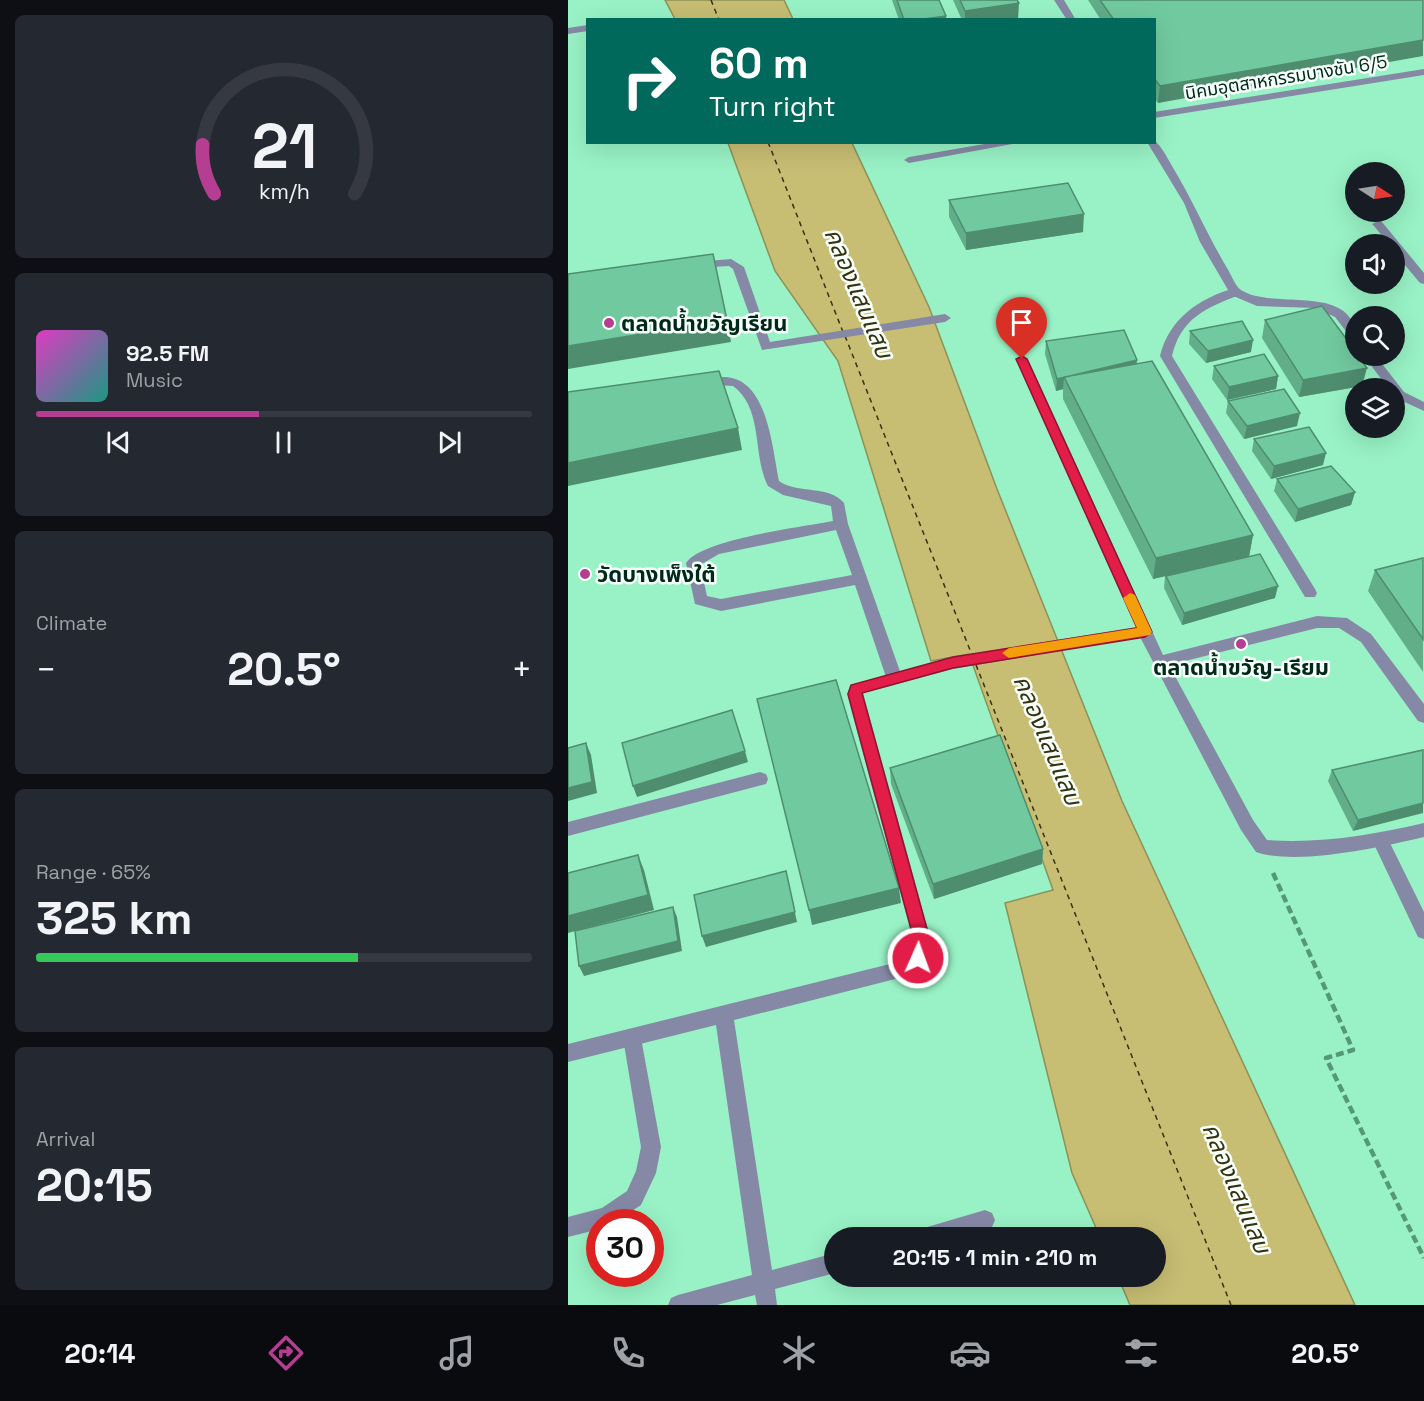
<!DOCTYPE html>
<html lang="en">
<head>
<meta charset="utf-8">
<style>
  :root { --surface:#171b24; --page:#242831; --text:#f1f3f6; --muted:#9ea1a6; --line:#363941; --accent:#b53d92 }
  body { margin:0; font-family:"Space Grotesk","Noto Sans Thai",sans-serif; background:var(--page); color:var(--text); height:100vh; display:flex; flex-direction:column; font-size:22px; white-space:nowrap }
  * { box-sizing:border-box; margin:0 }
  p { font-size:20px; color:var(--muted) }
  .icon { flex:none; width:33px; height:33px; fill:none; stroke:currentColor; stroke-width:2; stroke-linecap:round; stroke-linejoin:round }
  .map { position:relative; flex:1; overflow:hidden }
  .side { display:flex; flex-direction:column; gap:15px; padding:15px; background:#0d0f14; width:568px }
  .side>* { flex:none }
  .hud { position:absolute; left:18px; top:18px; width:570px; height:126px; border-radius:0px; box-shadow:0 6px 24px #0002; background:#00695c; color:#fff; overflow:hidden }
  .needle { width:39px; rotate:102deg }
  .controls { position:absolute; left:777px; top:162px; display:grid; gap:12px }
  .controls a { display:grid; place-items:center; width:60px; height:60px; border-radius:50%; background:var(--surface); box-shadow:0 6px 24px #0002; font-size:30px }
  .speed { position:absolute; left:18px; top:1209px; display:flex; gap:12px; font-size:30px; font-weight:700; text-align:center }
  .speed>* { display:grid; place-content:center; width:78px; height:78px; border-radius:50%; background:var(--surface); box-shadow:0 6px 24px #0002; line-height:1 }
  .speed .limit { border:9px solid #d22; background:#fff; color:#111 }
  .pin { position:absolute; display:grid; place-items:center; width:51px; height:51px; color:#fff; margin:-62px -26px; border-radius:50% 50% 50% 0; rotate:-45deg; box-shadow:0 0 6px #0007 }
  .pin .icon { rotate:45deg }
  .me { position:absolute; width:66px; margin:-33px; rotate:2deg; stroke-linejoin:round; filter:drop-shadow(0 0 4px #0008) }
  .turn { display:flex; align-items:center; gap:21px; height:126px; padding:0 24px; font-size:27px }
  .turn .icon { width:78px; height:78px; stroke-width:2.5 }
  .turn b { display:block; font-size:42px; line-height:51px }
  .big { font-size:45px; font-weight:600; line-height:1.1 }
  .side .widget { flex:1; display:flex; flex-direction:column; justify-content:center; gap:9px; min-width:0; padding:0 21px; border-radius:9px; background:var(--page) }
  .side .dial { align-items:center; gap:0 }
  .dial svg { height:156px; overflow:visible; fill:none; stroke:var(--line); stroke-width:7; stroke-linecap:round; text-anchor:middle }
  .dial text { fill:var(--text); stroke:none }
  .song { display:flex; align-items:center; gap:18px }
  .cover { width:72px; height:72px; border-radius:9px; background:linear-gradient(135deg,hsl(310 70% 55%),hsl(170 70% 35%)) }
  .played { height:6px; border-radius:3px; background:linear-gradient(90deg,var(--accent) 45%,var(--line) 45%) }
  .keys { display:flex; justify-content:space-around; direction:ltr }
  .heat { display:flex; justify-content:space-between; align-items:center; font-size:33px; direction:ltr }
  .charge { height:9px; border-radius:4px; background:linear-gradient(90deg,#34c759 65%,var(--line) 0) }
  .trip { position:absolute; left:256px; top:1227px; width:342px; height:60px; border-radius:30px; background:var(--surface); box-shadow:0 6px 24px #0002; font-weight:600; line-height:60px; text-align:center }
  .menu { display:flex; height:96px; justify-content:space-around; align-items:center; background:#090b0e; color:var(--muted) }
  .menu .icon { width:42px; height:42px }
  .menu .active { color:var(--accent) }
  .menu b { font-size:27px; color:var(--text) }
  main { display:flex; flex:1; min-height:0 }
  .map>svg:first-child { display:block }
  .water { fill:#c7bd73; stroke:#8c9158; stroke-width:1.5 }
  .lines { fill:none; stroke-linecap:round; stroke-linejoin:round }
  .ferry { stroke:#363211; stroke-width:1.5; stroke-dasharray:5 4.5; stroke-linecap:butt }
  .path { stroke:#549878; stroke-width:4.5; stroke-dasharray:8 4; stroke-linecap:butt }
  .service { fill:#8689a6; fill-rule:evenodd }
  .minor { fill:#8689a6; fill-rule:evenodd }
  .wall { fill:#61ae89 }
  .shaded-wall { fill:#4f8d6f }
  .building { fill:#71ca9f; stroke:#4f8d6f; stroke-width:1.5 }
  .route { fill:#e11d48; stroke:#92132f; stroke-width:1.5 }
  .slow { fill:#f59e0b }
  .poi-dot { fill:#b53d92; stroke:#f7fffa; stroke-width:2 }
  .labels { text-anchor:middle; dominant-baseline:central; stroke-width:5; stroke-linejoin:round; paint-order:stroke }
  .far-street-label { font-size:18px; fill:#012919; stroke:#f7fffa }
  .poi-label { font-size:22px; font-weight:bold; fill:#012919; stroke:#f7fffa; text-anchor:start }
  .water-label { font-size:24px; font-style:italic; fill:#363211; stroke:#f7fffa }
</style>
</head>
<body>
<main>
<section class="side">
<div class="widget dial"><svg viewBox="0 0 100 80">
<path d="M14 69A42 42 0 1 1 86 69"/>
<path d="M14 69A42 42 0 0 1 8 44" stroke="#b53d92"/>
<text x="50" y="56" font-size="32" font-weight="700">21</text>
<text x="50" y="72" font-size="11">km/h</text>
</svg></div>
<div class="widget">
<div class="song"><i class="cover"></i><div><b>92.5 FM</b><p>Music</p></div></div>
<div class="played"></div>
<div class="keys"><svg class="icon" aria-label="previous" viewBox="0 0 24 24"><path d="M18 5L8 12l10 7zM5 5v14"/></svg><svg class="icon" aria-label="pause" viewBox="0 0 24 24"><path d="M8 5v14M16 5v14"/></svg><svg class="icon" aria-label="next" viewBox="0 0 24 24"><path d="M6 5l10 7-10 7zM19 5v14"/></svg></div>
</div>
<div class="widget"><p>Climate</p>
<div class="heat"><a>−</a><b class="big">20.5°</b><a>+</a></div>
</div>
<div class="widget"><p>Range · 65%</p><b class="big">325 km</b><div class="charge"></div></div>
<div class="widget"><p>Arrival</p><b class="big">20:15</b></div>
</section>
<div class="map">
<svg width="856" height="1305" viewBox="0 0 856 1305">
  <rect width="100%" height="100%" fill="#98f2c5"/>
  <path class="water" d="M97,0H216L225,19H107Z
    M160,143H284L361,307L429,489L554,801L787,1305H562L550,1277L588,1276V1238L532,1237L504,1173L437,903L485,890L401,654L363,661L270,361L207,271Z"/>
  <g class="lines">
    <path class="ferry" d="M143,0L151,20
      M200,142L275,332
      M277,336L404,655
      M408,665L663,1305"/>
    <path class="path" d="M705,873L785,1050L758,1058L856,1258"/>
    <path class="service" d="M428,142H455L341,163L336,160L341,157Z
      M810,221L814,222L856,273V284L852,283L826,252V244H821L806,226L804,224Z
      M667,288L673,292L671,295C638,308 613,318 604,356L747,589L749,593L747,597H737L592,356C601,319 631,298 667,288Z
      M158,377C200,380 204,448 211,481C229,494 262,485 276,503L280,524L334,677L331,681H321L318,677L287,585L153,611L127,604L118,563C133,539 235,527 265,521L263,506L215,495L200,486C184,455 196,409 165,386L146,385L140,381L146,377ZM268,530L284,575L153,599L139,596L132,565L151,554Z
      M812,833L818,835L856,912V939L850,937L804,840L806,835Z
      M64,1029L71,1032L73,1038L93,1147L88,1173L73,1205L47,1222H32V1229L0,1237V1217L34,1208L59,1191L68,1171L73,1147L55,1038L57,1032Z"/>
    <path class="minor" d="M486,0H496L508,20H499Z
      M20,25V31L0,34V28Z
      M856,69V75L586,118V112Z
      M586,140C594,147 599,157 604,166C624,199 639,234 659,268C663,274 667,286 673,290C705,311 788,281 788,340L784,339L767,317L747,308L689,306L663,295L632,242L616,203L579,142H586Z
      M163,259L176,267L202,342L377,314L383,318L377,322L194,350L165,269L161,266L127,268L121,265L127,262Z
      M454,355L460,359L595,655L749,616L779,618L803,634L856,704V723L850,721L793,642L771,628H749L601,665L685,820L699,840C752,844 804,835 856,823V837C814,847 728,866 688,852L673,830L572,637L385,669L295,693L363,940C360,954 358,969 343,975L166,1020L204,1270L267,1253V1273L207,1289L209,1305H189L187,1295L149,1305H100L103,1298L110,1295L184,1275L148,1025L0,1062V1044L338,960L342,955L345,940L279,694L283,685L385,657L568,627L448,359Z
      M796,356H808L836,392L856,402V411L828,398L826,388H820Z
      M192,772L198,774L200,779L198,784L0,836V822Z
      M417,1210L424,1213L427,1220L424,1227C398,1238 374,1238 346,1238L349,1231L356,1228Z"/>
  </g>
  <path class="wall" d="M324,0H371L378,20H331Z
    M385,0H449L450,20H394Z
    M520,0H855L590,103L586,98V20H533Z
    M381,200L515,232L398,250L381,217Z
    M697,320L794,386L731,397L694,338Z
    M622,331L683,352L638,363L621,344Z
    M478,341L569,364L685,535L681,556L707,598L614,625L596,588L597,576L585,579L495,399V389L488,391L477,354Z
    M646,366L710,376L708,389L659,400L644,379Z
    M660,401L729,426L676,439L658,413Z
    M686,439L755,465L703,479L684,451Z
    M709,479L787,492L783,505L727,522L706,491Z
    M855,558V672L800,591L807,570Z
    M855,750L785,831L760,781L764,770Z
    M322,768L475,849L474,864L366,899L323,784Z"/>
  <path class="shaded-wall" d="M451,3L450,20H397V11Z
    M378,16V20H349Z
    M855,40V56L590,103L592,86Z
    M516,214L515,232L398,250V233Z
    M159,320L163,342L0,369V346Z
    M685,340L683,352L638,363L640,351Z
    M569,360L568,372L496,377L495,389L488,391L489,379Z
    M799,368L794,386L731,397L735,380Z
    M710,376L708,389L659,400L661,387Z
    M732,413L729,426L676,439L679,426Z
    M170,428L174,450L0,486V463Z
    M758,453L755,465L703,479L706,466Z
    M787,492L783,505L727,522L730,509Z
    M685,535L681,557L585,579L588,558Z
    M710,586L707,598L614,625L616,613Z
    M18,743L23,755L29,793L0,801V788Z
    M177,751L180,762L69,797L65,786Z
    M855,803V813L785,831L790,820Z
    M475,849L474,864L366,899L365,884Z
    M70,855L76,870L86,910L0,933V916Z
    M218,871L229,922L138,947L134,936Z
    M331,888L333,903L244,925L241,910Z
    M105,907L109,917L114,951L16,976L11,966Z"/>
  <path class="building" d="M329,0H371L378,16L349,20H336Z
    M392,0H449L451,3L397,11Z
    M532,0H855V40L592,86L586,78V20H546Z
    M500,183L516,214L398,233L381,200Z
    M145,254L159,320L0,346V274Z
    M754,306L788,352V356H790L799,368L735,380L697,320Z
    M674,321L685,340L640,351L622,331Z
    M556,330L569,360L489,379L478,341Z
    M696,354L710,376L661,387L646,366Z
    M584,361L685,535L588,558L496,377Z
    M151,371L170,428L0,463V392Z
    M716,389L732,413L679,426L660,401Z
    M741,427L758,453L706,466L686,439Z
    M763,466L787,492L730,509L709,479Z
    M692,554L710,586L616,613L598,576Z
    M855,558V639L807,570Z
    M268,680L331,888L241,910L189,699Z
    M164,710L177,751L65,786L54,743Z
    M432,735L475,849L365,884L322,768Z
    M18,743L24,782L0,788V748Z
    M855,750V803L790,820L764,770Z
    M70,855L80,895L0,916V873Z
    M218,871L227,912L134,936L126,895Z
    M105,907L110,941L11,966L7,931Z"/>
  <path class="route" d="M454,356L459,359L584,632L577,637L385,668L294,693L362,940L356,964L350,966L345,964L342,958L346,940L280,694L283,685L385,657L569,628L448,359Z"/>
  <path class="slow" d="M562,593L567,595L584,632L582,635L441,658L434,653L441,648L569,628L555,598Z"/>
  <g class="poi-dot">
    <circle cx="41" cy="323" r="6"/>
    <circle cx="17" cy="574" r="6"/>
    <circle cx="673" cy="644" r="6"/>
  </g>
  <g class="labels">
    <g class="far-street-label">
      <text transform="translate(718 77) rotate(-9)">นิคมอุตสาหกรรมบางชัน 6/5</text>
    </g>
    <g class="poi-label">
      <text x="53" y="323">ตลาดน้ำขวัญเรียน</text>
      <text x="29" y="574">วัดบางเพ็งใต้</text>
      <text x="673" y="667" text-anchor="middle">ตลาดน้ำขวัญ-เรียม</text>
    </g>
    <g class="water-label">
      <text transform="translate(291 293) rotate(67)">คลองแสนแสบ</text>
      <text transform="translate(480 740) rotate(67)">คลองแสนแสบ</text>
      <text transform="translate(669 1188) rotate(67)">คลองแสนแสบ</text>
    </g>
  </g>
</svg>
<div class="controls">
<a><svg class="needle" viewBox="-14 -14 28 28"><path d="M0-13l5 13h-10z" fill="#e53935"/><path d="M0 13l5-13h-10z" fill="#9ea1a6"/></svg></a>
<a><svg class="icon" aria-label="sound" viewBox="0 0 24 24"><path d="M4 9h4l5-4v14l-5-4H4zM17 9q2 3 0 6"/></svg></a>
<a><svg class="icon" aria-label="search" viewBox="0 0 24 24"><circle cx="10" cy="10" r="6"/><path d="M15 15l6 6"/></svg></a>
<a><svg class="icon" aria-label="layers" viewBox="0 0 24 24"><path d="M12 4l9 5-9 5-9-5zM3 14l9 5 9-5"/></svg></a>
</div>
<div class="speed"><div class="limit">30</div></div>
<div class="pin" style="left:454px;top:359px;background:#d93025"><svg class="icon" aria-label="arrive" viewBox="0 0 24 24"><path d="M6 21V4h12l-3 4 3 4H6"/></svg></div>
<svg class="me" style="left:350px;top:958px" viewBox="-20 -20 40 40"><circle r="17" fill="#e11d48" stroke="#fff" stroke-width="3"/><path d="M0-11L8 9 0 5-8 9z" fill="#fff"/></svg>
<div class="trip">20:15 · 1 min · 210 m</div>
<div class="hud">
<div class="turn"><svg class="icon" aria-label="right" viewBox="0 0 24 24"><path d="M7 20v-9h11M14 6l5 5-5 5"/></svg><div><b>60 m</b>Turn right</div></div>
</div>
</div>
</main>
<nav class="menu">
<b>20:14</b>
<svg class="icon active" aria-label="directions" viewBox="0 0 24 24"><path d="M12 3l9 9-9 9-9-9zM9 14v-3h6M13 9l2 2-2 2"/></svg>
<svg class="icon" aria-label="music" viewBox="0 0 24 24"><path d="M9 18V5l10-2v13"/><circle cx="6" cy="18" r="3"/><circle cx="16" cy="16" r="3"/></svg>
<svg class="icon" aria-label="phone" viewBox="0 0 24 24"><path d="M5 4h4l2 5-3 2q2 4 5 5l2-3 5 2v4C11 20 4 13 5 4z"/></svg>
<svg class="icon" aria-label="climate" viewBox="0 0 24 24"><path d="M12 3v18M4 7l16 10M4 17L20 7"/></svg>
<svg class="icon" aria-label="car" viewBox="0 0 24 24"><path d="M5 17H2v-5l4-1 3-4h7l3 4 3 1v5h-3M9 17h6M6 11h13"/><circle cx="7" cy="17" r="2"/><circle cx="17" cy="17" r="2"/></svg>
<svg class="icon" aria-label="filters" viewBox="0 0 24 24"><path d="M4 7h16M4 17h16"/><circle cx="9" cy="7" r="2"/><circle cx="15" cy="17" r="2"/></svg>
<b>20.5°</b>
</nav>
</body>
</html>
